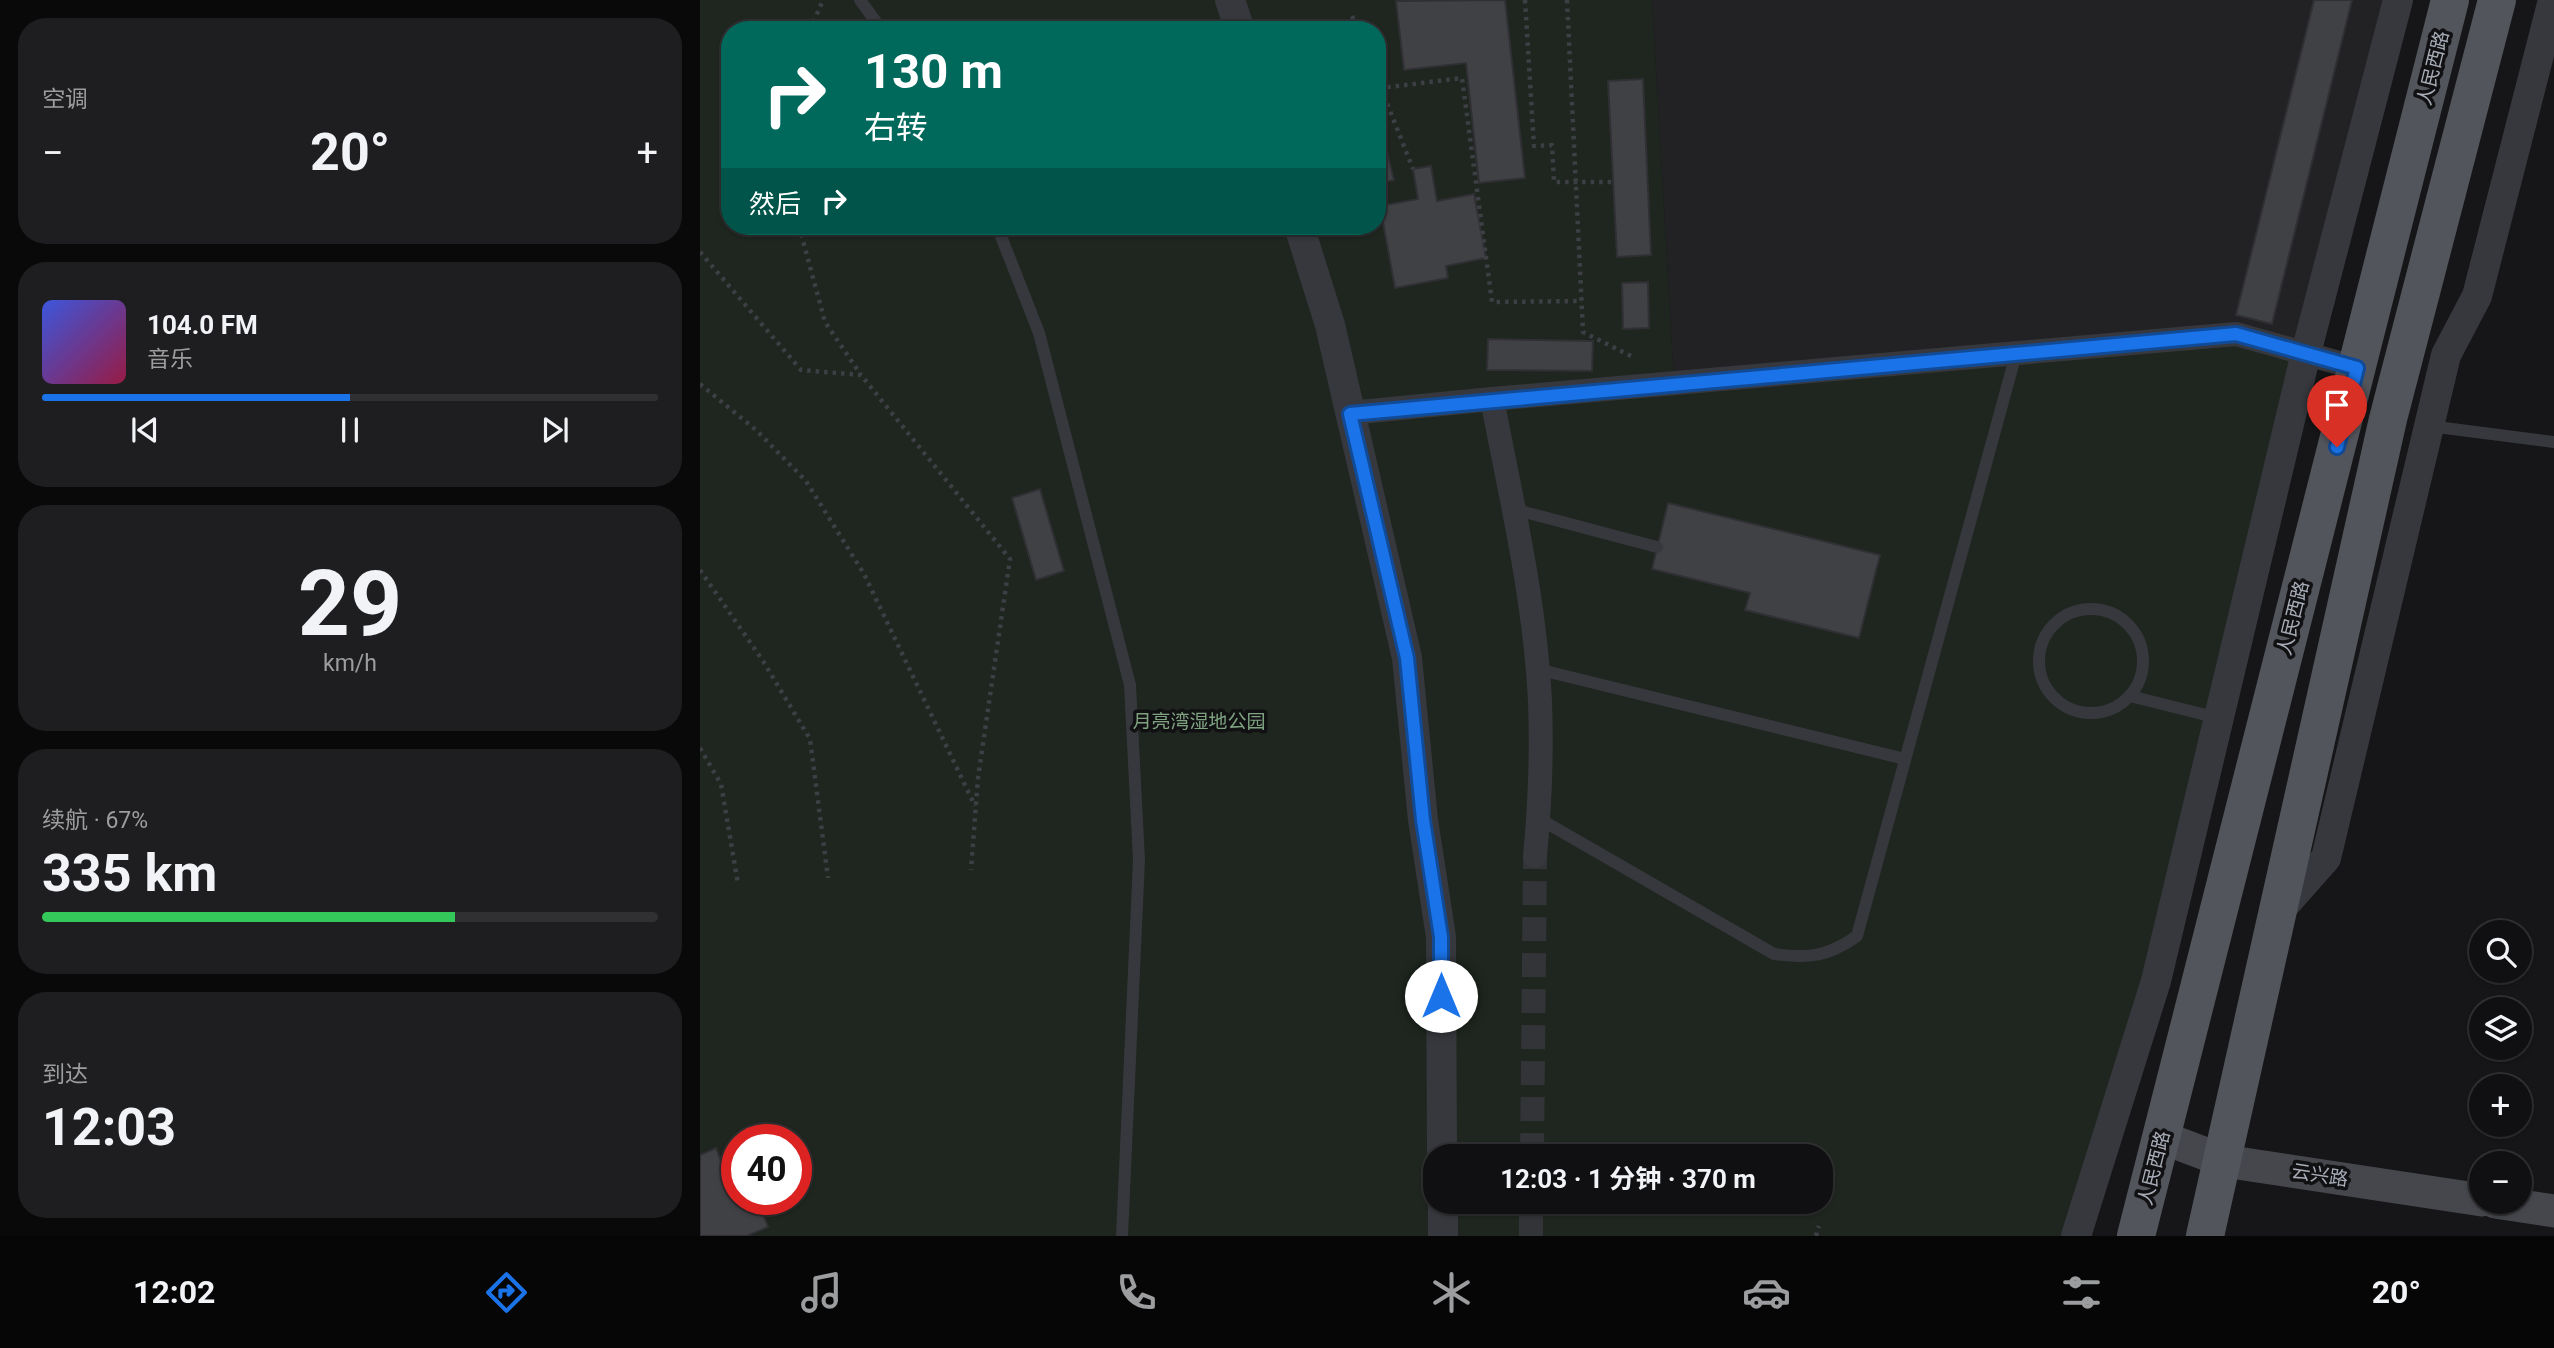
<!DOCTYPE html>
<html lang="zh">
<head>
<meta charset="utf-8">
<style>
  :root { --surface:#101012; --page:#1e1e20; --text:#f1f3f6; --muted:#9c9d9f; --line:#303032; --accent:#1a73e8 }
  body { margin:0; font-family:Roboto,"Noto Sans SC",sans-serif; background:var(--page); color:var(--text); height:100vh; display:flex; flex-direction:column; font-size:26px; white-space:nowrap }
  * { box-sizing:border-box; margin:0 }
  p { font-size:23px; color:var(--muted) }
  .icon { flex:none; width:38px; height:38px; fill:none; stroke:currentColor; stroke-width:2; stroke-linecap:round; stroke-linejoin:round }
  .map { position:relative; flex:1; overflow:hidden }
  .side { display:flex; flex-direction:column; gap:18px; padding:18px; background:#09090a; width:700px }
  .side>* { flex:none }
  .banner { position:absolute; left:21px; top:21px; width:665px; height:214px; border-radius:28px; box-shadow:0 2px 5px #0004,0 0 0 2px var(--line); background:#00695c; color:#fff; overflow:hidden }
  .controls { position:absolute; left:1769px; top:920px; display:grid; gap:14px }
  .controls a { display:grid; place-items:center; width:63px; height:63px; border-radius:50%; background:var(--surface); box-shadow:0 2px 5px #0004,0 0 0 2px var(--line); font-size:35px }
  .speed { position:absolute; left:21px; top:1124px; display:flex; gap:14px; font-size:35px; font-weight:700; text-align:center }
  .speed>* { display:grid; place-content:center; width:91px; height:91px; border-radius:50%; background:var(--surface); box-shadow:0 2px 5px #0004,0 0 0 2px var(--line); line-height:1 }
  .speed .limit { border:10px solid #d22; background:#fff; color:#111 }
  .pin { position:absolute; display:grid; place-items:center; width:60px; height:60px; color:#fff; margin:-72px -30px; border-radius:50% 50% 50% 0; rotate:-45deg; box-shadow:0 0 7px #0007 }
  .pin .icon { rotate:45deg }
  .me { position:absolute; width:77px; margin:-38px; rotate:0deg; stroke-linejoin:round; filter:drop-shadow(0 0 5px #0008) }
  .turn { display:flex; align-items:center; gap:24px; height:147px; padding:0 28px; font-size:32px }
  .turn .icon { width:91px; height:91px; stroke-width:2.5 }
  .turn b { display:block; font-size:49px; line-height:60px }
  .then { display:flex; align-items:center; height:66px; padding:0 28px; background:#0003; gap:14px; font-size:26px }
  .big { font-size:52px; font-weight:700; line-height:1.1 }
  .side .card { flex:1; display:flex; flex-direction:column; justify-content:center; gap:10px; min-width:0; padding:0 24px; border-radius:28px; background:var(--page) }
  .side .dial { align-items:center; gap:0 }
  .dial b { font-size:91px; line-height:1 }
  .song { display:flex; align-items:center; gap:21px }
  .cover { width:84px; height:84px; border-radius:10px; background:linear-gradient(135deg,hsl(230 70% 55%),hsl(340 70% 35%)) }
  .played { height:7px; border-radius:4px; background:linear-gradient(90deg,var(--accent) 50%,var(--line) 50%) }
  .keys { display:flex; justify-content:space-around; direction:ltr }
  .heat { display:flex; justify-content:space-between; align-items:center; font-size:38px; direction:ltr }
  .charge { height:10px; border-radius:5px; background:linear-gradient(90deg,#34c759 67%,var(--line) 0) }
  .trip { position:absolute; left:723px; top:1144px; width:410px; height:70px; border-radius:28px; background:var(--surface); box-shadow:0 2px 5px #0004,0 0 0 2px var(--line); font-weight:700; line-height:70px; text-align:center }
  .menu { display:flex; height:112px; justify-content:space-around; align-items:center; background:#060607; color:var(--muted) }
  .menu .icon { width:49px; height:49px }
  .menu .active { color:var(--accent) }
  .menu b { font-size:32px; color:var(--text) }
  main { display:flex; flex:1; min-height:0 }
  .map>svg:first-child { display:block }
  .built { fill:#222225 }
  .green { fill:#1e261f; fill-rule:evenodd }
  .building { fill:#404145; stroke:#303034; stroke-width:2 }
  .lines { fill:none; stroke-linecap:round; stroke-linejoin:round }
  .minor-tunnel { stroke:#333438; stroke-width:24; stroke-dasharray:24 12; stroke-linecap:butt }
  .path { stroke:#3d3f44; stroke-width:4.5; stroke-dasharray:3.5 5; stroke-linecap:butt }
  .service { stroke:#37383d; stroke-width:12 }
  .minor { stroke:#37383d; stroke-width:24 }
  .tertiary { stroke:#37383d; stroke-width:30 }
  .secondary { stroke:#45474d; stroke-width:33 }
  .primary { stroke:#53555c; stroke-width:38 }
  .route-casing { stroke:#114b97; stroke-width:18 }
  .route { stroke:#1a73e8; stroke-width:12 }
  .labels { text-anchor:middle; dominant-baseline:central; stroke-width:7; stroke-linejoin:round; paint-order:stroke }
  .street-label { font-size:19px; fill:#a8adb8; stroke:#111113 }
  .park-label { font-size:19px; fill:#7fa381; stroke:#111113 }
</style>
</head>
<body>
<main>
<section class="side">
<div class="card"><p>空调</p>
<div class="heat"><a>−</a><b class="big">20°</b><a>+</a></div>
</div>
<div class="card">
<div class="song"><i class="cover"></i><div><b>104.0 FM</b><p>音乐</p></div></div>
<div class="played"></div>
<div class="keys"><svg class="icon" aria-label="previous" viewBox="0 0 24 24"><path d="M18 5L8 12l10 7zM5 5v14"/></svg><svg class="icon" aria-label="pause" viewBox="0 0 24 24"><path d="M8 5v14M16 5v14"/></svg><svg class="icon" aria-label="next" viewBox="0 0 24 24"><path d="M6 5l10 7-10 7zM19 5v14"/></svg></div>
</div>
<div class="card dial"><b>29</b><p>km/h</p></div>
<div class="card"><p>续航 · 67%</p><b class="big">335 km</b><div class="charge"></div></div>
<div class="card"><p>到达</p><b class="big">12:03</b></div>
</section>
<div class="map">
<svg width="1854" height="1236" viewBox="0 0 1854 1236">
  <rect width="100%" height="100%" fill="#161618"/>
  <path class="built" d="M952,0H1700L1606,353L974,383Z"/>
  <path class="green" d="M0,0H952L974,383L1536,334L1606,353L1376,1236H0ZM30,30H677V226H30ZM37,1139H96V1199H37ZM735,1157H1120V1202H735Z"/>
  <path class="building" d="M805,0L825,178L779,183L766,63L704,70L696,1Z
    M1614,0H1652L1572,324L1536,315Z
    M943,79L951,255L917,257L908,81Z
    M677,112L694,180L677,184Z
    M731,166L737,201L774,194L786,258L746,266L748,278L695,288L680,206L718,199L713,169Z
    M948,282L949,328L923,329L922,283Z
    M788,339L893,341L892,371L787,370Z
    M340,489L364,571L336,580L312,498Z
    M968,503L1180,555L1159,638L1045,610L1050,593L952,569Z
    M16,1148L36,1199H57L68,1227L47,1236H0V1155Z"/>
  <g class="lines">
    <path class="minor-tunnel" d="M832,1157L835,856
      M831,1236V1202"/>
    <path class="path" d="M825,0L834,146L852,145L854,182H913
      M867,0L883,332L935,358
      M652,16L658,30
      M110,30L123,0
      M677,78L681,88L762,78L792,302L882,301
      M681,88L713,169
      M99,226L125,322L161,375
      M0,252L101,370L161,375L310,559L278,778L271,870
      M0,384L56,430L106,481L164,574L275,806
      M0,570L63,661L110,739L128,878
      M0,748L21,784L38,884
      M1116,1236L1119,1226"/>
    <path class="service" d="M160,0L182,30
      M297,226L339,333L430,685L439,860L422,1236
      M1729,426L1854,442
      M813,509L957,547
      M1339 661a52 52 0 1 1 104 0a52 52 0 1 1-104 0Z
      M837,669L1205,759
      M1430,696L1518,718
      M838,818L1074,954C1109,959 1129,956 1157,936L1316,354"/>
    <path class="minor" d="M650,413L792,399
      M835,856C840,804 842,753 840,701C835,599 811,498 792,399L1536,334L1657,368"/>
    <path class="tertiary" d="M530,0L540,30
      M599,226L630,325L707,658L723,820L741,937L742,1157
      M1580,910L1626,858L1746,355L1777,296L1853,0
      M743,1202V1236
      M1376,1236L1456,981L1606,353L1698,0"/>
    <path class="secondary" d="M1461,1137L1524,1161L1782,1200
      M1795,1202L1854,1211"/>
    <path class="primary" d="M1436,1236L1750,0
      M1505,1236L1688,419L1797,0"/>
  </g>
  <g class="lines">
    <defs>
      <path id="route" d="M741,996V937L723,820L707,658L650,414L1536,334L1657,368L1637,447"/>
    </defs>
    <use href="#route" class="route-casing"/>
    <use href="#route" class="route"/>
  </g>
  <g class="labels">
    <g class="street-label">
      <text transform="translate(1733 68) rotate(-76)">人民西路</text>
      <text transform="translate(1593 618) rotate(-76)">人民西路</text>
      <text transform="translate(1454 1168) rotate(-76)">人民西路</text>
      <text transform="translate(1620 1175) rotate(9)">云兴路</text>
    </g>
    <g class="park-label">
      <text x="499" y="721">月亮湾湿地公园</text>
    </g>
  </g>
</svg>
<div class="controls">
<a><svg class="icon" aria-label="search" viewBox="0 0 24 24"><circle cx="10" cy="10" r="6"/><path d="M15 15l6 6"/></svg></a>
<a><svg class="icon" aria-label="layers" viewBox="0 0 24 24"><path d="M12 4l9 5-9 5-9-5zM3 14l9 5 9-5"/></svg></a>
<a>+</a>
<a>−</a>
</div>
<div class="speed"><div class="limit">40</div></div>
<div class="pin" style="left:1637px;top:447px;background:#d93025"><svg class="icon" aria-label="arrive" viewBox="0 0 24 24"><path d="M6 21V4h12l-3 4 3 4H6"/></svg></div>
<svg class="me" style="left:741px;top:996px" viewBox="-20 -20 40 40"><circle r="19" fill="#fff"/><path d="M0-13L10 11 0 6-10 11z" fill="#1a73e8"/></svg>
<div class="trip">12:03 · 1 分钟 · 370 m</div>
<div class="banner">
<div class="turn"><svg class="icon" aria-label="right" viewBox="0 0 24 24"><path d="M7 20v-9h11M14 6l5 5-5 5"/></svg><div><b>130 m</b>右转</div></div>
<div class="then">然后<svg class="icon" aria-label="right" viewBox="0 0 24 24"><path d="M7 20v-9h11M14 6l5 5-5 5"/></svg></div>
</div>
</div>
</main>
<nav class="menu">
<b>12:02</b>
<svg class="icon active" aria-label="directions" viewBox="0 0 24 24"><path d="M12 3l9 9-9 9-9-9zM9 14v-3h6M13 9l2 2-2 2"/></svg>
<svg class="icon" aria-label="music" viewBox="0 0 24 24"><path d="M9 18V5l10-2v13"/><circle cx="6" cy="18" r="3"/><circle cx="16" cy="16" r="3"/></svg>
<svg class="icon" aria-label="phone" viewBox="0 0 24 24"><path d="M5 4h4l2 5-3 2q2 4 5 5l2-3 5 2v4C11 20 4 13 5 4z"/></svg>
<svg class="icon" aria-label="climate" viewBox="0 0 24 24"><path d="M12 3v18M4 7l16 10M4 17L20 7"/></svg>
<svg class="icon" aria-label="car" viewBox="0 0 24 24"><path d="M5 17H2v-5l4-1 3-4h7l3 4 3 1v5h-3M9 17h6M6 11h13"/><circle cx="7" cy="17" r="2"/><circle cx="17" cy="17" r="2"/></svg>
<svg class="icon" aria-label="filters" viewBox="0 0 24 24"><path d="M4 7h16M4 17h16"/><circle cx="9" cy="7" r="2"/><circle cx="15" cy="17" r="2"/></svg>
<b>20°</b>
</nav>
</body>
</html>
